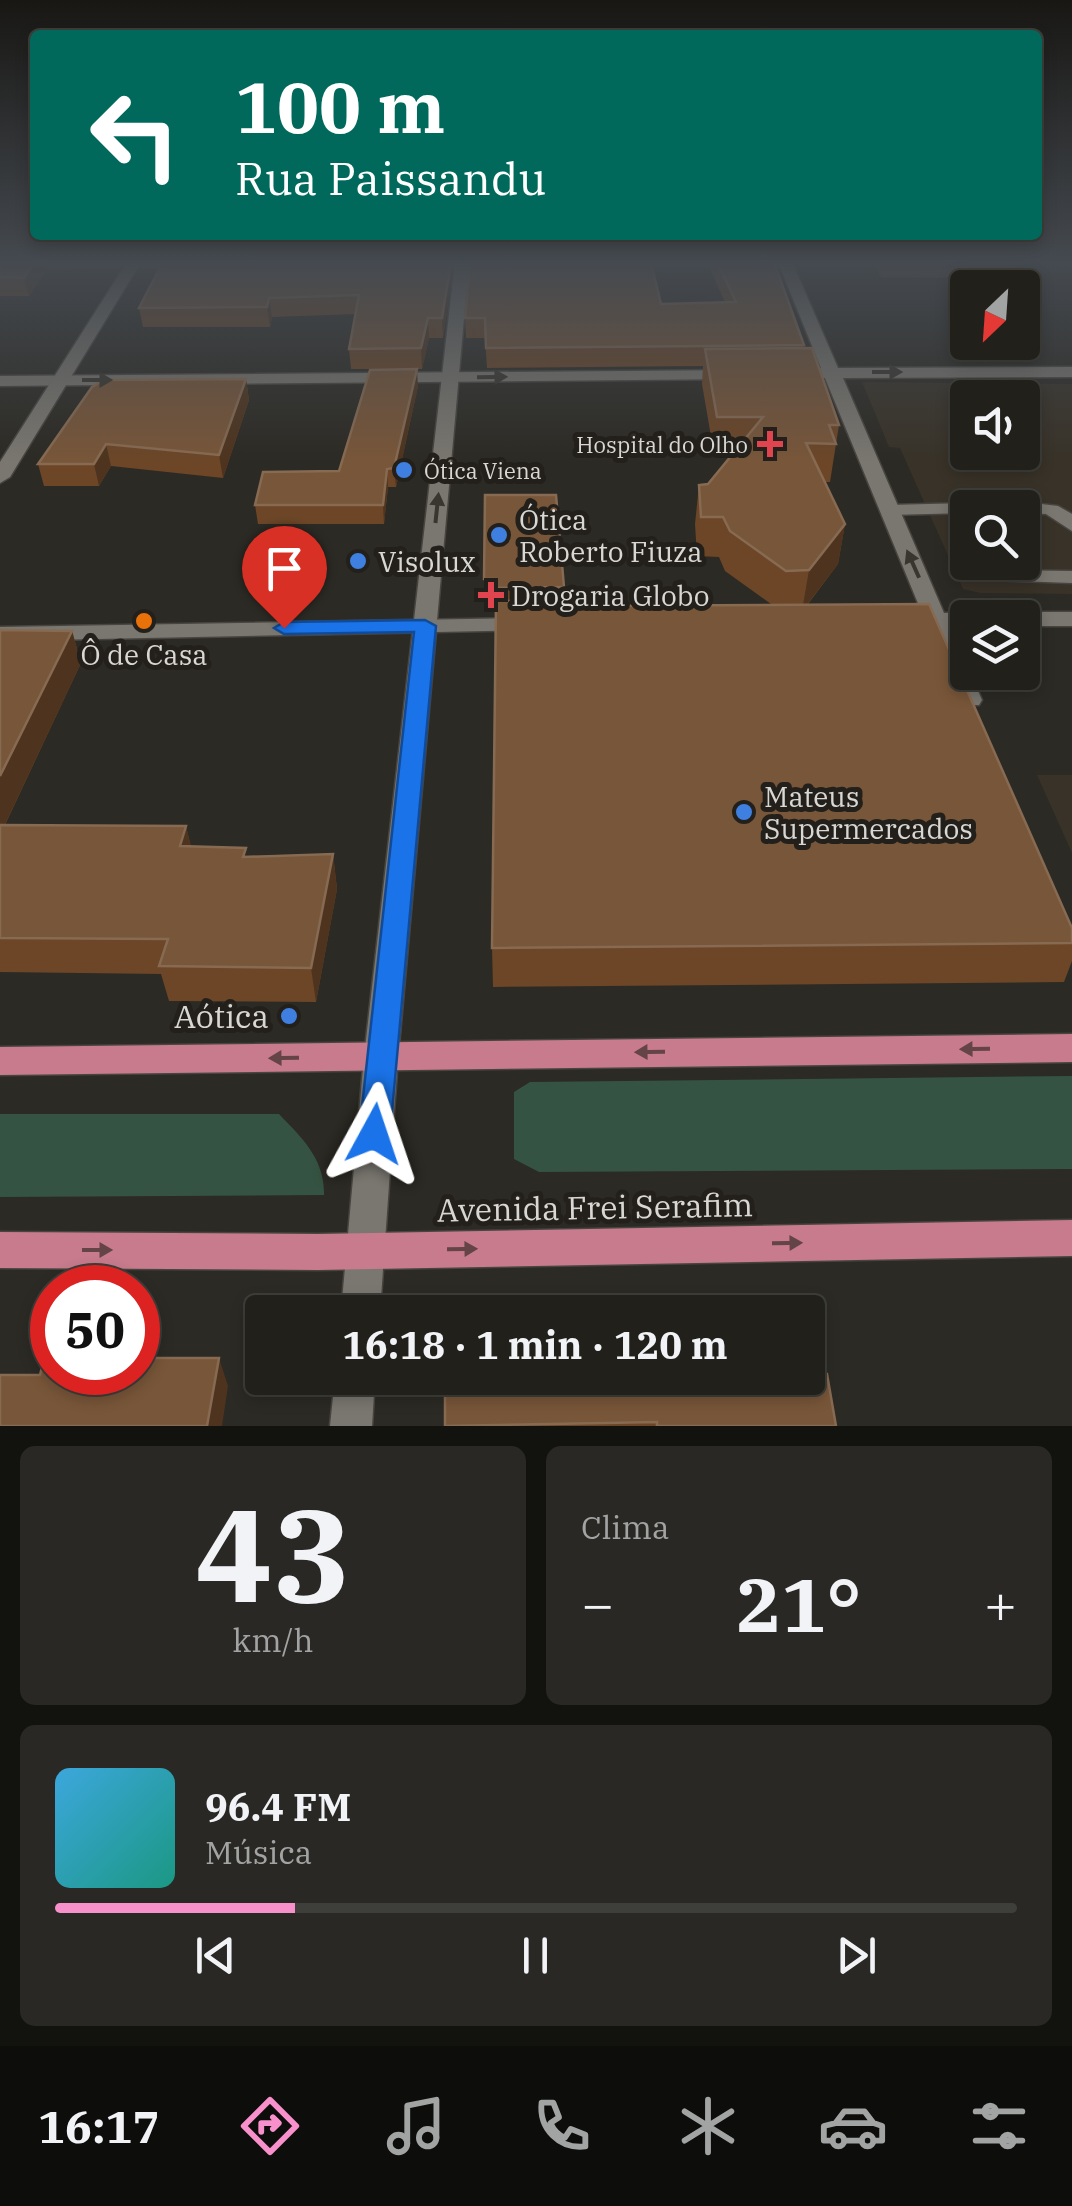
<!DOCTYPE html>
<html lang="pt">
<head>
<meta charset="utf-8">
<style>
  :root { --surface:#21201b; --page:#292824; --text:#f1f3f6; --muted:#a2a3a3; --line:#3e3e3a; --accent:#f890cb }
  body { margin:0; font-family:"IBM Plex Serif",serif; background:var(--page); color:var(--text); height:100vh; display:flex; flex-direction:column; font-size:38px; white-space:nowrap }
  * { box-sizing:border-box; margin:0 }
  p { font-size:32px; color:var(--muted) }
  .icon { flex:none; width:55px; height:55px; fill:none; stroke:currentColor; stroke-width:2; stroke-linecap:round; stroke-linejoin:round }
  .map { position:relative; height:1426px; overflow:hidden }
  .sheet { display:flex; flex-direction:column; gap:20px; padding:20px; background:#12120f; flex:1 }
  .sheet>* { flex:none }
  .guide { position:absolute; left:30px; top:30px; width:1012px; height:210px; border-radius:10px; box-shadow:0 5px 15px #0003,0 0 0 2px var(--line); background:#00695c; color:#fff; overflow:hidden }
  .needle { width:65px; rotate:205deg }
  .tools { position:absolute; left:950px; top:270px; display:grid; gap:20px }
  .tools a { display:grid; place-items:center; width:90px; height:90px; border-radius:10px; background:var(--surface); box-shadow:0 5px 15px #0003,0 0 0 2px var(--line); font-size:50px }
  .speed { position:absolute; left:30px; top:1265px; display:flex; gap:20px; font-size:50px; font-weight:700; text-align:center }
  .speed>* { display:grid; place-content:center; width:130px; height:130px; border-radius:50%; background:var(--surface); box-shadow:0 5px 15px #0003,0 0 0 2px var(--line); line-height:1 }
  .speed .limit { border:15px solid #d22; background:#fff; color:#111 }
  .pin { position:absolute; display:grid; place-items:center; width:85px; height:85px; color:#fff; margin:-102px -42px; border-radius:50% 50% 50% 0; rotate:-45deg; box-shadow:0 0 10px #0007 }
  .pin .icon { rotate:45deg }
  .me { position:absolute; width:110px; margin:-55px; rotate:5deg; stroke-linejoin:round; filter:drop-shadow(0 0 8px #0008) }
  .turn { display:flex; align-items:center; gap:35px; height:210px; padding:0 40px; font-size:45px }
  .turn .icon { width:130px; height:130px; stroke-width:2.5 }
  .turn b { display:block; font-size:70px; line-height:85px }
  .big { font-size:75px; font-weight:700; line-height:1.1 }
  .sheet .tile { flex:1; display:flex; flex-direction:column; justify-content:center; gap:15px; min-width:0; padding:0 35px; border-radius:15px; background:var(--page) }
  .sheet .dial { align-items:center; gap:0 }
  .dial b { font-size:130px; line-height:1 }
  .song { display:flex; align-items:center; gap:30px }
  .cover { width:120px; height:120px; border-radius:15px; background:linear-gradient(135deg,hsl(200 70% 55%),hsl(170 70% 35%)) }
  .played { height:10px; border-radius:5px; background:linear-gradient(90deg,var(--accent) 25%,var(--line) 25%) }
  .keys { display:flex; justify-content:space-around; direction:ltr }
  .heat { display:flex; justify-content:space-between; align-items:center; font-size:55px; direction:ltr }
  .sheet .tiles { flex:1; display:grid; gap:20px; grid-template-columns:1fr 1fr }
  .tile:last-child { grid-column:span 2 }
  .trip { position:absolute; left:245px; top:1295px; width:580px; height:100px; border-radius:10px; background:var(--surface); box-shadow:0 5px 15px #0003,0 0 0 2px var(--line); font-weight:700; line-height:100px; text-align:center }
  .menu { display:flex; height:160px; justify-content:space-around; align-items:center; background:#0d0d0b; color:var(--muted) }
  .menu .icon { width:70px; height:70px }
  .menu .active { color:var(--accent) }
  .menu b { font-size:45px; color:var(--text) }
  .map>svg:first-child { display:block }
  .built { fill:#383228; fill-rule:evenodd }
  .green { fill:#355342 }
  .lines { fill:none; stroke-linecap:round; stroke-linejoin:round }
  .lane-casing { stroke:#484540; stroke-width:3 }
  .street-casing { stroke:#484540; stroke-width:3 }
  .secondary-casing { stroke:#484540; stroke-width:3 }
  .primary-casing { stroke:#484540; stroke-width:3 }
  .lane { fill:#7a7770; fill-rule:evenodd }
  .street { fill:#7a7770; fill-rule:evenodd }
  .secondary { fill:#7a7770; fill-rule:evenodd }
  .primary { fill:#c77b8c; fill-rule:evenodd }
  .wall { fill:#6c4627 }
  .shaded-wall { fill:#4e341e }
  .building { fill:#785639; stroke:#876a52; stroke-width:2.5 }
  .oneway { fill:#393630 }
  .oneway2 { fill:#654448 }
  .route { fill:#1a73e8; stroke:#114b97; stroke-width:2.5 }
  .health-dot { fill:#e0444e; stroke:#23201b; stroke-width:4 }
  .shop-dot { fill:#3f7fe0; stroke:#23201b; stroke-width:4 }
  .food-dot { fill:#e8710a; stroke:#23201b; stroke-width:4 }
  .labels { text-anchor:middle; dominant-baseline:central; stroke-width:10; stroke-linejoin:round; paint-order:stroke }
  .far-poi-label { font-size:22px; fill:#d8d7d3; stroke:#23201b; text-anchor:end }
  .poi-label { font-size:28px; fill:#d8d7d3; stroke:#23201b; text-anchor:start }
  .near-poi-label { font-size:32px; fill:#d8d7d3; stroke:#23201b; text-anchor:end }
  .near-street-label { font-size:32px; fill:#d8d7d3; stroke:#23201b }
</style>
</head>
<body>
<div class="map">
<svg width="1072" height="1426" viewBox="0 0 1072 1426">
  <rect width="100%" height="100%" fill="#2c2a24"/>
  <path class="built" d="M862,382L1072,384V594L980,593L963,589L900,448L889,447ZM968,398H1022V452H968ZM968,508H1022V562H968Z
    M1037,775H1072V853Z"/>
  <path class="green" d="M1072,1076V1169L539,1172L514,1159V1092L530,1082Z
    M0,1114H279C302,1138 325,1159 324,1195L0,1197Z"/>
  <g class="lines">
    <defs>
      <path id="lane" d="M1025,502L1058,506L1072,514V531L1046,514L1022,513V508H998L1007,503Z
        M968,503L977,508H968V513L889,515L880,510L889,505Z
        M999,570L1072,571V583L992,580L989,576Z"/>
      <path id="street" d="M778,262H792L838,368L1072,367V377L843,378L944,613L968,612L978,618H968V626H950L982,700L979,705H961L958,700L927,626L903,627L892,620L903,613H922L825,378H790L781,373L790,368H821Z
        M741,370V378L735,379L0,386V376Z
        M1022,612H1072V626H1022V618H1012Z
        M528,618L539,625L536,630L0,641V627Z"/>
      <path id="secondary" d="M127,262H141L10,477L0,483V462Z
        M455,262H469L398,1057L380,1312H341L364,1057Z
        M335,1378H375L372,1426H330Z"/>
      <path id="primary" d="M1072,1034V1062L0,1075V1047Z
        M1072,1220V1256L318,1270L0,1268V1232L318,1234Z"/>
    </defs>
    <use href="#lane" class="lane-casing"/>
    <use href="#street" class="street-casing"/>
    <use href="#secondary" class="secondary-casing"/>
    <use href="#primary" class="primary-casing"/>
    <use href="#lane" class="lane"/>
    <use href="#street" class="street"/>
    <use href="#secondary" class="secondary"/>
    <use href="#primary" class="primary"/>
  </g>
  <path class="wall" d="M0,262H124L118,269L47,270L29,296H0Z
    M140,262H454L443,338H429L422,369H351L349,349L355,314L272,317L270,327H143L139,308L159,269H141Z
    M707,262H774L804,345V348L839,425L830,482H825L845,524L838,564L808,604L1072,928V961L1064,982L493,987L492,948L496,607H485V495L564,587V600L567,606L771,604L725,571L719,557L697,556L695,524L699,485L708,484L733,454H714L702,384L703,366L487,368L485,338H466L465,318L661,304L725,302Z
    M874,262H1014L1010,278L881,277Z
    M246,379L249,400L223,478L111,466L99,486H44L38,464Z
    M418,386L396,487H388L384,524H258L255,505L339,471Z
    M0,630L72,631L81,663L5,825L186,826L191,847L247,856L333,854L337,889L316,1002L169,1001L161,974L0,972Z
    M445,1378L836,1426H445Z"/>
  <path class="shaded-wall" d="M35,262H45L47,270L29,296L24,278Z
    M451,262H454L443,338L442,318Z
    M269,298L272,317L270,327L267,307Z
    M428,318L429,338L422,369L421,348Z
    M417,369L418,386L396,487L394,468Z
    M246,379L249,400L223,478L219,455Z
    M106,444L111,466L99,486L94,464Z
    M387,469L388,487L384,524L383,505Z
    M845,524L838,564L802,611L809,570Z
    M72,631L81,663L0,835V776Z
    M186,826L194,860L180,846Z
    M333,854L337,889L316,1002L311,968Z
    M219,1358L228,1386L222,1426H207Z"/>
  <path class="building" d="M0,262H35L24,278L0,277Z
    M163,262H451L442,318H428L421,348L349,349L359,295L269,298L267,307L139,308Z
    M470,262H651L661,304L736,302L717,262H774L804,345L486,348L485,318H465Z
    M812,348L839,425H829L836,444L806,443L845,524L809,570L786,571L730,531L723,517H701L699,485L708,484L763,417H717L705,349Z
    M417,369L394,468L387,469L383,505H255L263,472L339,471L370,370Z
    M246,379L219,455L106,444L94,464H38L92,387L104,380Z
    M485,495H556L564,587L496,588V579H484Z
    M566,600L567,606L929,604L1072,928V943L492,948L496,601Z
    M0,630L72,631L0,776Z
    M0,825L186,826L180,846L246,848L243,857L333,854L311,968L159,966L168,939L0,938Z
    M446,1311L544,1312H446Z
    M138,1358H219L207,1426H0V1375H40L44,1359H52V1372H138Z
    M808,1374H827L836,1426H657V1422L445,1426V1378H808Z"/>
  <defs><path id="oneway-solid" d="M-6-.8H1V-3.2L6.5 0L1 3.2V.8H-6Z" transform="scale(2.5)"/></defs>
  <g class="oneway">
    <use href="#oneway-solid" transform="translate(887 372)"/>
    <use href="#oneway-solid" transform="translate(492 377) rotate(-1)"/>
    <use href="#oneway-solid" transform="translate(97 380)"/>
    <use href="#oneway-solid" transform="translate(437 508) rotate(-84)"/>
    <use href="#oneway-solid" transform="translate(913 564) rotate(-114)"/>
  </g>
  <g class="oneway2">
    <use href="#oneway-solid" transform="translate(975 1049) rotate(179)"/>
    <use href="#oneway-solid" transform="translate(650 1052) rotate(179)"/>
    <use href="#oneway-solid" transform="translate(284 1058) rotate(179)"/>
    <use href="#oneway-solid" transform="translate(787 1243) rotate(-1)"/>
    <use href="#oneway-solid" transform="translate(462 1249) rotate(-1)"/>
    <use href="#oneway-solid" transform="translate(97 1250)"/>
  </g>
  <linearGradient id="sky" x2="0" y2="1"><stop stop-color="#181714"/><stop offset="0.57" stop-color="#454a50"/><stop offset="1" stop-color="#454a50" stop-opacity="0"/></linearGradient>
  <rect width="1072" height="462" fill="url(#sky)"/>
  <path class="route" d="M425,620L436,626L390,1134L386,1144L374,1148L363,1144L359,1134L414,632L284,634L274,628L284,622Z"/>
  <g class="health-dot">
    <path d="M765 429h10v10h10v10h-10v10h-10v-10h-10v-10h10z"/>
    <path d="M486 580h10v10h10v10h-10v10h-10v-10h-10v-10h10z"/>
  </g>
  <g class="shop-dot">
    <circle cx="404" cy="470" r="10"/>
    <circle cx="499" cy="535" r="10"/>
    <circle cx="358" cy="561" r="10"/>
    <circle cx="744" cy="812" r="10"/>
    <circle cx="289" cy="1016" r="10"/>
  </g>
  <circle class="food-dot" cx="144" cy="621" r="10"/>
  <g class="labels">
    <g class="far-poi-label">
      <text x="748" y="444">Hospital do Olho</text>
      <text x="424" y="470" text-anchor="start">Ótica Viena</text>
    </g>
    <g class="poi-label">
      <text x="519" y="519">Ótica<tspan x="519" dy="32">Roberto Fiuza</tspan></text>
      <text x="378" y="561">Visolux</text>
      <text x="511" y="595">Drogaria Globo</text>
      <text x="144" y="654" text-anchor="middle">Ô de Casa</text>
      <text x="764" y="796">Mateus<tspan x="764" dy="32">Supermercados</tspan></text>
    </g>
    <g class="near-poi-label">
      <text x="269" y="1016">Aótica</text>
    </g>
    <g class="near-street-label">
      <text transform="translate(595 1207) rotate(-1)">Avenida Frei Serafim</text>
    </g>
  </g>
</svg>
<div class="tools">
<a><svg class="needle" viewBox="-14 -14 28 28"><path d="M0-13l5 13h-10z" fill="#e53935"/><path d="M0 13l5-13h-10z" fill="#a2a3a3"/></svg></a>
<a><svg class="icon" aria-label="sound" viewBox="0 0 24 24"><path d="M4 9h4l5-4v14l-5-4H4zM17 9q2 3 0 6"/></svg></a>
<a><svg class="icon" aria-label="search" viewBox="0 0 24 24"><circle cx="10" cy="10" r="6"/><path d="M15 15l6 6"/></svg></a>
<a><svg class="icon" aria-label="layers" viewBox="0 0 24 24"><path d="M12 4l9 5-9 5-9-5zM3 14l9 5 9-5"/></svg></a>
</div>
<div class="speed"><div class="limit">50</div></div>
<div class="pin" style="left:284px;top:628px;background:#d93025"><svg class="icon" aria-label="arrive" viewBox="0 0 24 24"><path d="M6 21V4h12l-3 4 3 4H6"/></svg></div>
<svg class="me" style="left:374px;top:1134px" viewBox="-20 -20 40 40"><path d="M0-17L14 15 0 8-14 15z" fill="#1a73e8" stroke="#fff" stroke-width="4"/></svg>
<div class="trip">16:18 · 1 min · 120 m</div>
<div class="guide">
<div class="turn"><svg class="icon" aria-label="left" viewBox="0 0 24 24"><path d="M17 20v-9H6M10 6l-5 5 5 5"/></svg><div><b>100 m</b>Rua Paissandu</div></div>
</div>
</div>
<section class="sheet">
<div class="tiles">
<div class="tile dial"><b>43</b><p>km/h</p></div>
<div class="tile"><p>Clima</p>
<div class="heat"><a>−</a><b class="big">21°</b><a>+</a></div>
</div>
<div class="tile">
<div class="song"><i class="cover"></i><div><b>96.4 FM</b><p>Música</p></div></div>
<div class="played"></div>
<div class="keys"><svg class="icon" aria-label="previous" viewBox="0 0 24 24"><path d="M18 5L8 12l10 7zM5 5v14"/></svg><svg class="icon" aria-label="pause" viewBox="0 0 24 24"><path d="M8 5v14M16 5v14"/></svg><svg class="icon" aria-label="next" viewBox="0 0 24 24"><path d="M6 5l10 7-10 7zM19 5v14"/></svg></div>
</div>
</div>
</section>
<nav class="menu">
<b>16:17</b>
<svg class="icon active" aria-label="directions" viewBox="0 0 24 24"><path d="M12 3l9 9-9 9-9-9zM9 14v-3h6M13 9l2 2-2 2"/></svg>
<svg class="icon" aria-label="music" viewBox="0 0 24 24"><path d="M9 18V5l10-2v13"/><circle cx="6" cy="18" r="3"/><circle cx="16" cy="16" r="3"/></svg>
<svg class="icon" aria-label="phone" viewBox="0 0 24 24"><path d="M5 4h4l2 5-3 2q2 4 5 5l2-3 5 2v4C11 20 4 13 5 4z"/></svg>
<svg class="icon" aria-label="climate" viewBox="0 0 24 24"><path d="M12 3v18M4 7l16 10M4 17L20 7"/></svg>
<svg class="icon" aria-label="car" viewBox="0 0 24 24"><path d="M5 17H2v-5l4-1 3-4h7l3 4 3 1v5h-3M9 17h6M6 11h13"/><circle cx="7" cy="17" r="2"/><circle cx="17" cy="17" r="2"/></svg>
<svg class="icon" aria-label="filters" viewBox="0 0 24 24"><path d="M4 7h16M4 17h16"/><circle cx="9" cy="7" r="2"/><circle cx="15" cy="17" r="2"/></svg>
</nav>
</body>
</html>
